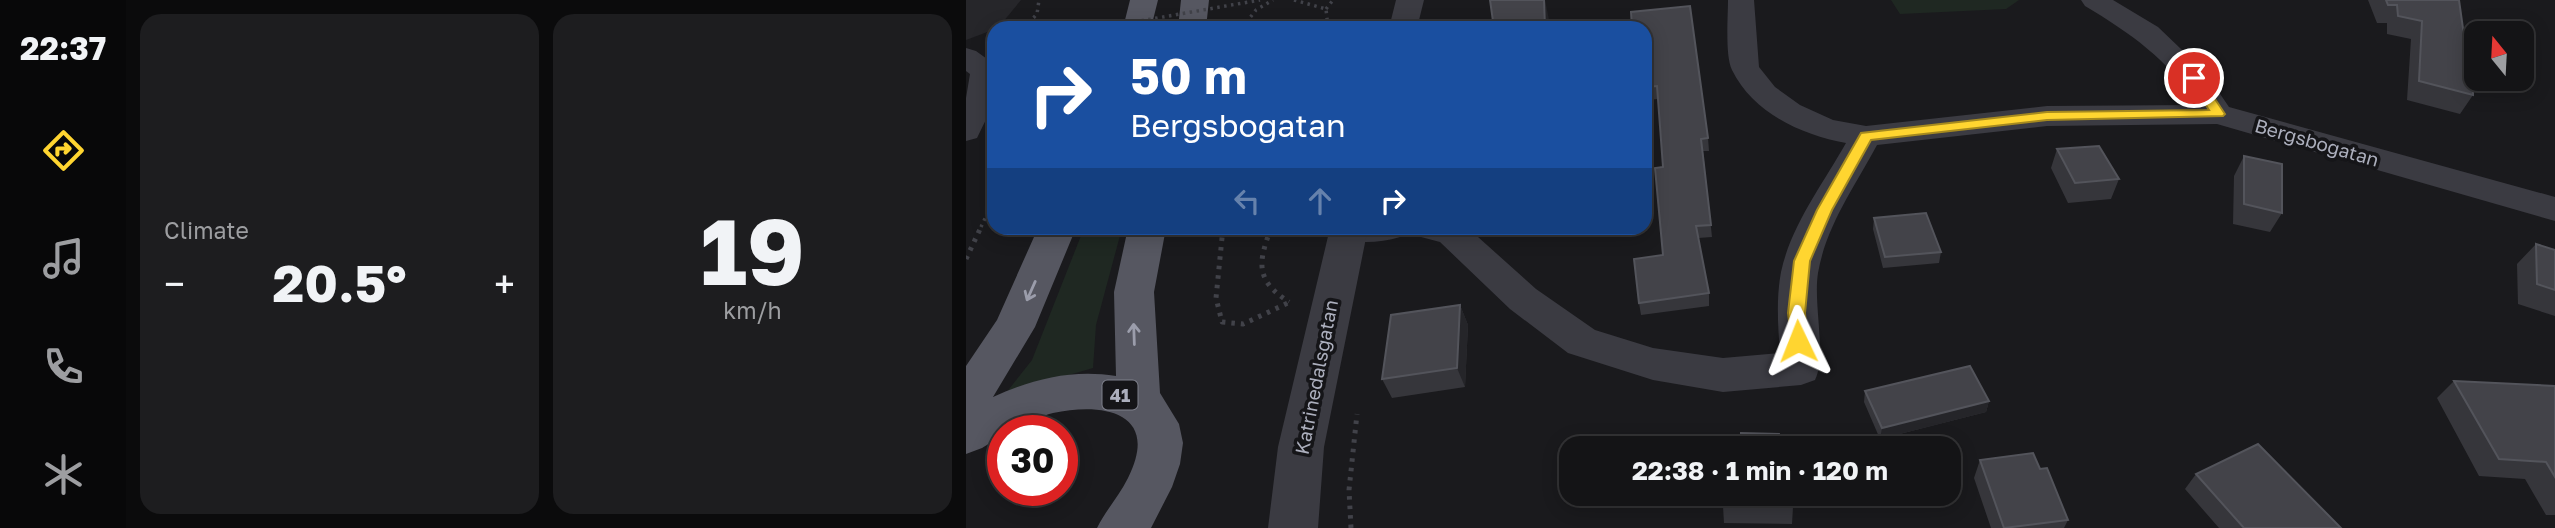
<!DOCTYPE html>
<html lang="en">
<head>
<meta charset="utf-8">
<style>
  :root { --surface:#141416; --page:#1d1d1f; --text:#f1f3f6; --muted:#9d9ea1; --line:#333335; --accent:#ffd530 }
  body { margin:0; font-family:"Golos Text",sans-serif; background:var(--page); color:var(--text); height:100vh; display:flex; flex-direction:column; font-size:26px; white-space:nowrap }
  * { box-sizing:border-box; margin:0 }
  p { font-size:23px; color:var(--muted) }
  .icon { flex:none; width:38px; height:38px; fill:none; stroke:currentColor; stroke-width:2; stroke-linecap:round; stroke-linejoin:round }
  .map { position:relative; flex:1; overflow:hidden }
  .side { display:flex; flex-direction:column; gap:14px; padding:14px; background:#0b0b0c; width:840px }
  .side>* { flex:none }
  .guide { position:absolute; left:21px; top:21px; width:665px; height:214px; border-radius:21px; box-shadow:0 4px 18px #0003,0 0 0 2px var(--line); background:#1a4fa0; color:#fff; overflow:hidden }
  .needle { width:46px; rotate:342deg }
  .fabs { position:absolute; left:1498px; top:21px; display:grid; gap:14px }
  .fabs a { display:grid; place-items:center; width:70px; height:70px; border-radius:14px; background:var(--surface); box-shadow:0 4px 18px #0003,0 0 0 2px var(--line); font-size:35px }
  .speed { position:absolute; left:21px; top:415px; display:flex; gap:14px; font-size:35px; font-weight:700; text-align:center }
  .speed>* { display:grid; place-content:center; width:91px; height:91px; border-radius:50%; background:var(--surface); box-shadow:0 4px 18px #0003,0 0 0 2px var(--line); line-height:1 }
  .speed .limit { border:10px solid #d22; background:#fff; color:#111 }
  .pin { position:absolute; display:grid; place-items:center; width:60px; height:60px; color:#fff; margin:-30px; border:4px solid #fff; border-radius:50%; box-shadow:0 2px 7px #0007 }
  .me { position:absolute; width:77px; margin:-38px; rotate:358deg; stroke-linejoin:round; filter:drop-shadow(0 0 5px #0008) }
  .turn { display:flex; align-items:center; gap:24px; height:147px; padding:0 28px; font-size:32px }
  .turn .icon { width:91px; height:91px; stroke-width:2.5 }
  .turn b { display:block; font-size:49px; line-height:60px }
  .lanes { display:flex; align-items:center; height:66px; padding:0 28px; background:#0003; justify-content:center; gap:35px; direction:ltr }
  .lanes .off { opacity:.35 }
  .big { font-size:52px; font-weight:700; line-height:1.1 }
  .side .card { flex:1; display:flex; flex-direction:column; justify-content:center; gap:10px; min-width:0; padding:0 24px; border-radius:21px; background:var(--page) }
  .side .dial { align-items:center; gap:0 }
  .dial b { font-size:91px; line-height:1 }
  .heat { display:flex; justify-content:space-between; align-items:center; font-size:38px; direction:ltr }
  .side .tiles { flex:1; display:grid; gap:14px; grid-template-columns:repeat(2,1fr) }
  .trip { position:absolute; left:593px; top:436px; width:402px; height:70px; border-radius:21px; background:var(--surface); box-shadow:0 4px 18px #0003,0 0 0 2px var(--line); font-weight:700; line-height:70px; text-align:center }
  main { display:flex; flex:1; min-height:0 }
  .tab-bar { display:flex; flex-direction:column; width:126px; justify-content:space-around; align-items:center; background:#080809; color:var(--muted) }
  .tab-bar .icon { width:49px; height:49px }
  .tab-bar .selected { color:var(--accent) }
  .tab-bar b { font-size:32px; color:var(--text) }
  .map>svg:first-child { display:block }
  .built { fill:#26262a }
  .green { fill:#1f2822 }
  .lines { fill:none; stroke-linecap:round; stroke-linejoin:round }
  .path-far1 { stroke:#414249; stroke-width:3.5; stroke-dasharray:2.5 4.5; stroke-linecap:butt }
  .path { stroke:#414249; stroke-width:5; stroke-dasharray:3.5 6; stroke-linecap:butt }
  .minor { fill:#3b3b42; fill-rule:evenodd }
  .tertiary { fill:#3b3b42; fill-rule:evenodd }
  .primary { fill:#565761; fill-rule:evenodd }
  .path-bridge { stroke:#414249; stroke-width:3.5; stroke-dasharray:2.5 4.5; stroke-linecap:butt }
  .wall { fill:#36363b }
  .shaded-wall { fill:#252529 }
  .building { fill:#434349; stroke:#53545b; stroke-width:2 }
  .oneway { stroke:#9b9dab }
  .route { fill:#ffd530; stroke:#a68a1f; stroke-width:2 }
  .labels { text-anchor:middle; dominant-baseline:central; stroke-width:7; stroke-linejoin:round; paint-order:stroke }
  .shield { fill:#151518; stroke:#7f818c; stroke-width:2 }
  .shield-label { font-size:18px; font-weight:bold; fill:#acafbd }
  .street-label { font-size:19px; fill:#acafbd; stroke:#151518 }
</style>
</head>
<body>
<main>
<nav class="tab-bar">
<b>22:37</b>
<svg class="icon selected" aria-label="directions" viewBox="0 0 24 24"><path d="M12 3l9 9-9 9-9-9zM9 14v-3h6M13 9l2 2-2 2"/></svg>
<svg class="icon" aria-label="music" viewBox="0 0 24 24"><path d="M9 18V5l10-2v13"/><circle cx="6" cy="18" r="3"/><circle cx="16" cy="16" r="3"/></svg>
<svg class="icon" aria-label="phone" viewBox="0 0 24 24"><path d="M5 4h4l2 5-3 2q2 4 5 5l2-3 5 2v4C11 20 4 13 5 4z"/></svg>
<svg class="icon" aria-label="climate" viewBox="0 0 24 24"><path d="M12 3v18M4 7l16 10M4 17L20 7"/></svg>
</nav>
<section class="side">
<div class="tiles">
<div class="card"><p>Climate</p>
<div class="heat"><a>−</a><b class="big">20.5°</b><a>+</a></div>
</div>
<div class="card dial"><b>19</b><p>km/h</p></div>
</div>
</section>
<div class="map">
<svg width="1589" height="528" viewBox="0 0 1589 528">
  <rect width="100%" height="100%" fill="#1a1a1d"/>
  <path class="built" d="M0,0H55L32,28L0,40Z"/>
  <path class="green" d="M925,0H1053L1040,9L934,14Z
    M118,228H156L130,325L127,368L40,393L66,360Z"/>
  <g class="lines">
    <path class="path-far1" d="M328,0L360,9L362,28
      M360,9L367,0
      M58,28L71,14L73,0
      M276,28L290,10L307,0
      M15,227L28,199"/>
    <path class="path" d="M257,228L250,298L256,322L277,324L322,303
      M305,228C292,263 289,280 323,302
      M0,259L16,225
      M385,528L383,490L391,414"/>
    <path class="minor" d="M762,0H788L793,67L809,87L834,105L867,120L900,126L1081,106L1231,105C1202,59 1164,33 1119,6L1115,0H1147L1192,27L1239,72L1263,107L1589,197V221L1251,124L1081,126L911,145C889,186 860,226 852,273C847,304 861,356 849,380L835,385L757,392L687,380L602,353L544,309L474,242L455,237L450,228H502L570,289L629,330L687,348L757,358L814,353C812,326 810,299 815,272C825,225 857,184 880,143C836,135 787,113 766,70C759,56 762,17 762,0Z
      M0,48L10,51L28,64V103L11,138L0,141V98L4,74L0,71Z
      M366,228H440L434,237C414,243 391,244 370,238Z"/>
    <path class="tertiary" d="M430,0H458L451,28H423Z
      M364,228H402L358,447L352,528H302L312,447Z"/>
    <path class="primary" d="M164,0H192L185,28H157Z
      M215,0H243L240,28H212Z
      M72,228H110L69,327L27,397C67,379 106,369 150,376L148,292L162,228H200L188,292L194,393L213,424L217,443L214,464L206,487L185,528H131C140,510 153,496 162,478C195,412 137,402 87,413C70,417 53,430 37,430V435L16,448L0,454V366L31,320Z"/>
    <path class="path-bridge" d="M134,28L294,0"/>
  </g>
  <path class="wall" d="M1402,0H1493L1507,95L1494,114L1441,100L1445,39L1421,34V23H1411Z
    M679,28L742,138L743,151H737L746,237L732,238L743,293V306L675,315L673,303L697,255V167L692,99L679,100Z
    M1091,149L1153,179L1145,199L1102,203L1085,168Z
    M1278,156L1316,213L1304,232L1267,224L1268,176Z
    M908,218L975,252L973,263L917,268L907,229Z
    M1570,244L1589,250V316L1552,304L1551,264Z
    M494,305L502,325L499,387L426,398L416,379Z
    M1488,381L1589,386V515H1580L1559,479L1513,476L1471,398Z
    M899,391L1023,401L1020,412L914,439L898,402Z
    M1014,460L1074,469L1102,520L1098,528H1025L1008,478Z
    M1230,474L1375,528H1253L1219,489Z
    M757,506L827,507L826,524L758,523Z"/>
  <path class="shaded-wall" d="M579,0L583,20V28H579Z
    M494,305L502,325L499,387L491,368Z
    M1023,401L1020,412L914,439L916,428Z"/>
  <path class="building" d="M524,0H578L579,28H492L493,23L527,21Z
    M1420,0H1493L1501,57L1508,58L1507,95L1453,81L1456,21L1432,16L1431,5H1422Z
    M724,6L742,138L735,139L745,225L730,226L743,293L673,303L668,259L697,255L689,168L697,167L691,86L679,87V28H666L665,12Z
    M1133,146L1153,179L1109,183L1091,149Z
    M1278,156L1316,164V213L1278,204Z
    M960,213L975,252L919,257L908,218Z
    M1570,244L1589,250V290L1571,284Z
    M494,305L491,368L416,379L425,315Z
    M1004,366L1023,401L916,428L899,391Z
    M1488,381L1589,386V477L1580,462L1533,459Z
    M775,433L813,434L816,448H764V442H775Z
    M1292,444L1375,528H1278L1230,474Z
    M1067,453L1074,469L1081,468L1102,520L1038,528L1014,460Z
    M758,494H825L827,507L757,506Z"/>
  <defs><path id="oneway-shaft" d="M-6 0H5M1.5-3L5.5 0L1.5 3" fill="none" stroke-width="1.6" stroke-linecap="round" stroke-linejoin="round" transform="scale(1.75)"/></defs>
  <g class="oneway">
    <use href="#oneway-shaft" transform="translate(65 291) rotate(114)"/>
    <use href="#oneway-shaft" transform="translate(168 334) rotate(-92)"/>
  </g>
  <path class="route" d="M1228,74L1233,75L1259,114L1257,116L1081,120L905,140L866,210L844,261L839,313L841,341L839,345H826L822,313L828,261L851,210L895,133L1081,112L1243,110L1222,78Z"/>
  <g class="labels">
    <rect class="shield" x="136.5" y="380.5" width="35" height="29" rx="5"/>
    <g class="shield-label">
      <text x="154" y="395">41</text>
    </g>
    <g class="street-label">
      <text transform="translate(1351 142) rotate(16)">Bergsbogatan</text>
      <text transform="translate(350 377) rotate(-79)">Katrinedalsgatan</text>
    </g>
  </g>
</svg>
<div class="fabs">
<a><svg class="needle" viewBox="-14 -14 28 28"><path d="M0-13l5 13h-10z" fill="#e53935"/><path d="M0 13l5-13h-10z" fill="#9d9ea1"/></svg></a>
</div>
<div class="speed"><div class="limit">30</div></div>
<div class="pin" style="left:1228px;top:78px;background:#d93025"><svg class="icon" aria-label="arrive" viewBox="0 0 24 24"><path d="M6 21V4h12l-3 4 3 4H6"/></svg></div>
<svg class="me" style="left:832px;top:341px" viewBox="-20 -20 40 40"><path d="M0-17L14 15 0 8-14 15z" fill="#ffd530" stroke="#fff" stroke-width="4"/></svg>
<div class="trip">22:38 · 1 min · 120 m</div>
<div class="guide">
<div class="turn"><svg class="icon" aria-label="right" viewBox="0 0 24 24"><path d="M7 20v-9h11M14 6l5 5-5 5"/></svg><div><b>50 m</b>Bergsbogatan</div></div>
<div class="lanes"><svg class="icon off" aria-label="left" viewBox="0 0 24 24"><path d="M17 20v-9H6M10 6l-5 5 5 5"/></svg><svg class="icon off" aria-label="ahead" viewBox="0 0 24 24"><path d="M12 20V5M6 11l6-6 6 6"/></svg><svg class="icon" aria-label="right" viewBox="0 0 24 24"><path d="M7 20v-9h11M14 6l5 5-5 5"/></svg></div>
</div>
</div>
</main>
</body>
</html>
